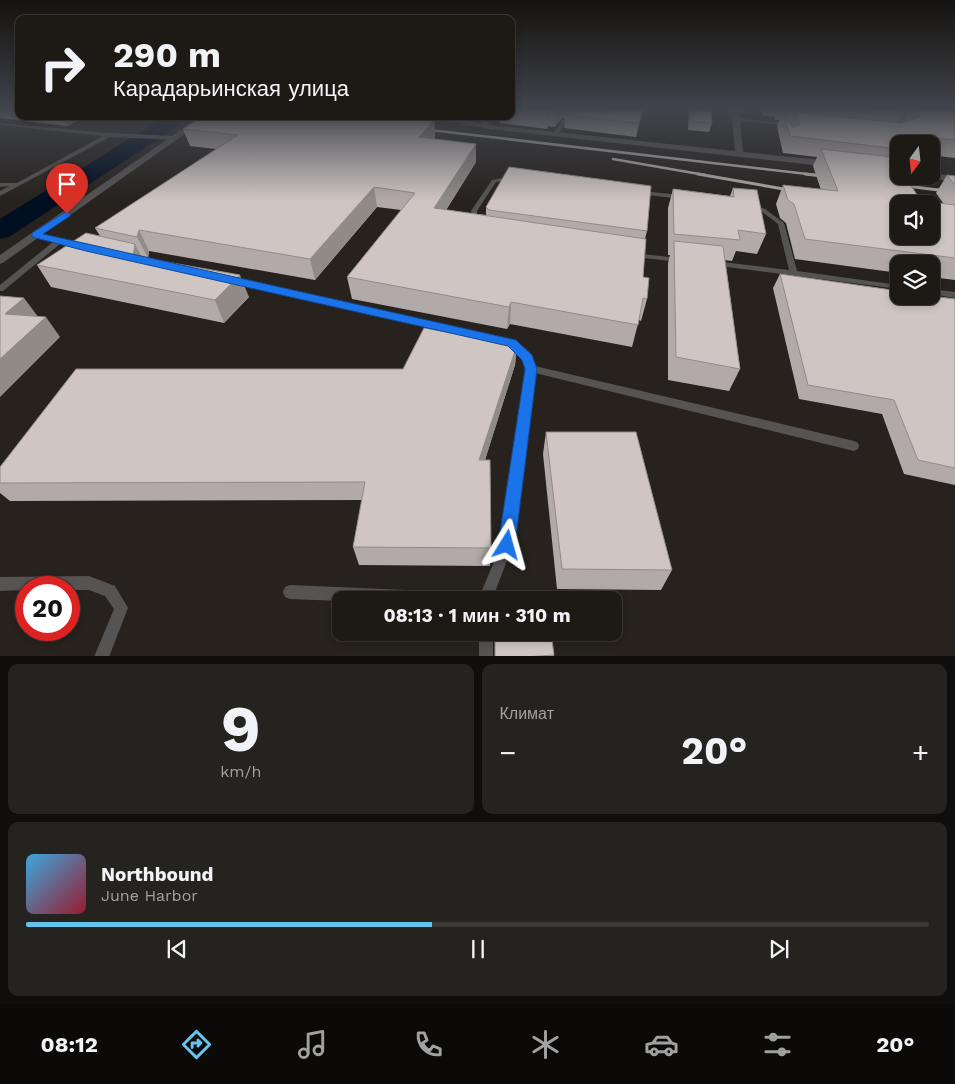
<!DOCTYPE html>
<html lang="ru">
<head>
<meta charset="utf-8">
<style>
  :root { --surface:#1d1a16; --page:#25231f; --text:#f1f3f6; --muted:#a0a1a1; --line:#3b3835; --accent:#64c5ee }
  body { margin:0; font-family:"Work Sans",sans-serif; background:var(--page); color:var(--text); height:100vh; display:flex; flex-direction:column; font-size:19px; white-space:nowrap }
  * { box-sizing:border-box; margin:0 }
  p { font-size:16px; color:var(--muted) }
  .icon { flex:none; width:28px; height:28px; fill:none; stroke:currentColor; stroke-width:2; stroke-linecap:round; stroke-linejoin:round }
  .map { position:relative; height:656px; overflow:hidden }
  .sheet { display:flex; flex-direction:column; gap:8px; padding:8px; background:#100e0c; flex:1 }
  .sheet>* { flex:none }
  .banner { position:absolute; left:15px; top:15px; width:500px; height:105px; border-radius:10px; box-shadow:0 2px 8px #0003,0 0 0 1px var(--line); background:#1d1a16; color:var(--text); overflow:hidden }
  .needle { width:32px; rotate:195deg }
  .buttons { position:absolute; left:890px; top:135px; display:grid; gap:10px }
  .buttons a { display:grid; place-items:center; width:50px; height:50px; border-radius:10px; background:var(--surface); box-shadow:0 2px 8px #0003,0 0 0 1px var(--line); font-size:25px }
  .speed { position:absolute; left:15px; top:576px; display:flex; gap:10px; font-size:25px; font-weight:700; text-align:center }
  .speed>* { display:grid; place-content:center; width:65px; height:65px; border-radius:50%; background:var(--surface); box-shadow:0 2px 8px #0003,0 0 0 1px var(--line); line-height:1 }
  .speed .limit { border:8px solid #d22; background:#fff; color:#111 }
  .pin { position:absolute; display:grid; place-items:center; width:42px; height:42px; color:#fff; margin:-51px -21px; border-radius:50% 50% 50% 0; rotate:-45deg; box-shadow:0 0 5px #0007 }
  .pin .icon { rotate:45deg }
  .me { position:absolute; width:55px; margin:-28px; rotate:8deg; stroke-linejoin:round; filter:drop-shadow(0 0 4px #0008) }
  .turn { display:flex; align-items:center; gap:18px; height:105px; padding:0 15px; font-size:22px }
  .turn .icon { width:65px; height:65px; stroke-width:2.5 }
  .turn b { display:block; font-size:35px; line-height:42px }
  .big { font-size:38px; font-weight:700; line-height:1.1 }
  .sheet .card { flex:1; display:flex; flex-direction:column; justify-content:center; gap:8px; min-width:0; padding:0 18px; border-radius:10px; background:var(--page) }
  .sheet .dial { align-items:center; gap:0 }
  .dial b { font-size:65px; line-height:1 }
  .song { display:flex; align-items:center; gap:15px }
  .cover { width:60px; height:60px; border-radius:8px; background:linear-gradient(135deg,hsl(200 70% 55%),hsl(350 70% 35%)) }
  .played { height:5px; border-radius:2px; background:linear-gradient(90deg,var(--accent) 45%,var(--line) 45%) }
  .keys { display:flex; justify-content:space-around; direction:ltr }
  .heat { display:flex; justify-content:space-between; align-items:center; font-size:28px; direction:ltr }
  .sheet .tiles { flex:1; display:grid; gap:8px; grid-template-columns:1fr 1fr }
  .card:last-child { grid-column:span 2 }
  .trip { position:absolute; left:332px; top:591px; width:290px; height:50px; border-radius:10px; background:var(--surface); box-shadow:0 2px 8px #0003,0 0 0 1px var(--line); font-weight:700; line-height:50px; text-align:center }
  .dock { display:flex; height:80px; justify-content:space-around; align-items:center; background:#0c0a09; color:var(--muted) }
  .dock .icon { width:35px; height:35px }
  .dock .selected { color:var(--accent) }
  .dock b { font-size:22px; color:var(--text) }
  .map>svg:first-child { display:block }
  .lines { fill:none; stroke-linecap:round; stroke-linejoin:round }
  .river { fill:#000e21; fill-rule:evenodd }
  .service { fill:#565353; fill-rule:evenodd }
  .minor { fill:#565353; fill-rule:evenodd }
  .tertiary { fill:#565353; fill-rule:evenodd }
  .rail-far1 { stroke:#b1adaa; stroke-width:2.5 }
  .rail { stroke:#b1adaa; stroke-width:3 }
  .wall { fill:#b2aaa8 }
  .shaded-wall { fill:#918b88 }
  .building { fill:#cfc6c3; stroke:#918b88; fill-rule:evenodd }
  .route { fill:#1a73e8; stroke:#114b97 }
</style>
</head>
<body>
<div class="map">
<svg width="955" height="657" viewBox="0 0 955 657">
  <rect width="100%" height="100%" fill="#27221e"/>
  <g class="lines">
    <path class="river" d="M166,116H186L178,126L9,237L0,239V219Z"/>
    <path class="service" d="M639,109H656L632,112L630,111Z
      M474,116H479L493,127L488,128Z
      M575,118L577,119V120L566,122L558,135H554L553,134L562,120Z
      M736,118L784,123L787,131L782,132L780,125L734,120V118Z
      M0,123L109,133L176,136L179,138L176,140L110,137L0,196V191L10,186L0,187V183H17L103,136L0,125Z
      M513,176L515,177V179L496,182L477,211V224L476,225H472L471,211L492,180Z
      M641,191L682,195L685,197L682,199L639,194L638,193Z
      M750,203L765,209L784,223L797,271L899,285V289L711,265L710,263L714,261L789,270L778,224L761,211L748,206L747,205Z
      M35,233L62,239L83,247L79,249L60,244L3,291H0V285L53,242L33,236V234Z
      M632,253L679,258L683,260L679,262L635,257L631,255Z
      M230,279H233L512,339C523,344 531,355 535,366L854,441L858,443L859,446L858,449L854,451L535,373L513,545L492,600L341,601L290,599L285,597L283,592L285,587L290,585L477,593L480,595L501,545L526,369L521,356L509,344L233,283H230L229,281Z
      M931,289L955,292V298L931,294Z
      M89,576L115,586L128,608L109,657H94L114,609L105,596L89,590H69V588H26V590L0,591V577Z
      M479,632H493V657H479Z"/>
    <path class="minor" d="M731,109H739L743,152L832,161L836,164L832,167L490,129L422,116H441L490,125L735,151Z
      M931,173L955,176V182L928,178L927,176H931Z"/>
    <path class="tertiary" d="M201,116H210L4,262L0,264V255Z"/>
    <path class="rail-far1" d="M421,129L816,175
      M613,159L705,175"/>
    <path class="rail" d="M698,174L795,191
      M805,174L831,177
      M898,185L955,192"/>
  </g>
  <path class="wall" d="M0,109H19V116H88L67,126L0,118Z
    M511,109H643L636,137L564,128L565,118H562L555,127L548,126L547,129L500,123V116H511Z
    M689,109H711L712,123L709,132L688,130Z
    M761,109H955V158L938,156L931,167V144H899V176L921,201L943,203L936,193L947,175L955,176V280L931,277V264H899V273L795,259L786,223L780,218L776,204L783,185L821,190L813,166L817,157L783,153L777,127L779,120H775V117L763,115Z
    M434,120L435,137L434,139L476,144V162L446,210L486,215V207L647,231L645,239L643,277L647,299L641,321L639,320L632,347L510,324L507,329L352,299L347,277L401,210L377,207L315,280L149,251L148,258L142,256V257L249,297L224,323L51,287L37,265L100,236L95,228L216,149L190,146L183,129Z
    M733,188L766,234L757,254L736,251L732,261L725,260L740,369L729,391L668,380V263L670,255H668V208L673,189L730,196Z
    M780,274L955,299V485L904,474L882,414L799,399L773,288Z
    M517,345L515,365L485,460L491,548L490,566L359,565L353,547L362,500L10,501L0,493V467L403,369Z
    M546,432L672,570L661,590L557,589L543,454Z
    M495,632L554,655V657H495Z"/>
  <path class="shaded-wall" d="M560,109H563L562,118L555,127L556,114Z
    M549,113L548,126L547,129L548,115Z
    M907,114L899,130L893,131L901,115Z
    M62,116H88L67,126Z
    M434,120L435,137L420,155L419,137Z
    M476,144V162L435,228L434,208Z
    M374,187L377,207L315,280L310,259Z
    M139,230L149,251L148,258L137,237Z
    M135,244L146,265L133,256Z
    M240,275L249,297L224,323L215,300Z
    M24,298L39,318L5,314Z
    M511,302L510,324L507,329L509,307Z
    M46,317L60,337L0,397V359Z
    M517,345L515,365L479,479V460Z"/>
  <path class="building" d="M511,109H560L556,114L549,113L548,115L511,111Z
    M608,109H642L639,123L566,115L569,111H600Z
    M691,109H711L712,123L690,121Z
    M834,109H898L907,114L901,115Z
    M913,109H955V140L924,137L929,144H899V149L790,136L783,111L790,124L794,127L800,124L794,112L902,123L921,116Z
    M203,116H394L434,120L419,137L476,144L434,208L646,239L643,277L649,278L647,299L643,298L638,325L511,302L509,307L347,277L415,193L374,187L310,259L139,230L137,237L95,228L238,135L183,129Z
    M931,146L938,156L931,155Z
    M821,149L893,157L899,167V176H905L921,201L955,205V258L805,239L794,204L788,200L783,185L838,191ZM899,204H931V236H899Z
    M509,167L651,186L647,231L489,210L486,207Z
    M947,175L955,176V185Z
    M733,188L757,190L766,234L738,230L740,240L674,234L673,189L734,197Z
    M86,233L135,244L133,256L240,275L215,300L37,265Z
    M674,241L723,246L740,369L676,357Z
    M780,274L899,291V296H931L955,299V468L918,460L894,400L808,385Z
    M0,296L24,298L5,314L46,317L0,359Z
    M424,328L517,345L479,460H490L491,548L353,547L365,482L0,483V467L76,369H403Z
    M546,432H636L672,570L562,569Z
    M495,632H551L554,655L524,657H495Z"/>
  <linearGradient id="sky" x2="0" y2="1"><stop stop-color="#151310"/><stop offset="0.54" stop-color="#41444c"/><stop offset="1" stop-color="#41444c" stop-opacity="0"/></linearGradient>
  <rect width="955" height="201" fill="url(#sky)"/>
  <path class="route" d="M67,211L71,214L70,216L43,234L516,340L532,355L537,369L515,545L512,551L507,553L501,551L498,545L525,369L522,360L508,346L86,251L32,237V233Z"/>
</svg>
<div class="buttons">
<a><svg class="needle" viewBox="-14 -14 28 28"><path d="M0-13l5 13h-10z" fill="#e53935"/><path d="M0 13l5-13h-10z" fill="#a0a1a1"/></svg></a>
<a><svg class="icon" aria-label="sound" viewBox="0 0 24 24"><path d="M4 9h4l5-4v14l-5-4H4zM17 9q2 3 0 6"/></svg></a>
<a><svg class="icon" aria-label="layers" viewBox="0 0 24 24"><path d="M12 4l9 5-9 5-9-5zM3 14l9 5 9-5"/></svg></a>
</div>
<div class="speed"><div class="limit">20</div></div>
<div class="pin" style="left:67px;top:214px;background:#d93025"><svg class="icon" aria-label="arrive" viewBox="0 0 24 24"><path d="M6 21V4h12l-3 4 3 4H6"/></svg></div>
<svg class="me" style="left:507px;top:545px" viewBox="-20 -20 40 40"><path d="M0-17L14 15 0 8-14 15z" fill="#1a73e8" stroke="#fff" stroke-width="4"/></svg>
<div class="trip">08:13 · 1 мин · 310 m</div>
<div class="banner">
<div class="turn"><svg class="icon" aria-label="right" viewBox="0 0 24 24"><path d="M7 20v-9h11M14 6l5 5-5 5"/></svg><div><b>290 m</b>Карадарьинская улица</div></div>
</div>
</div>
<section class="sheet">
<div class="tiles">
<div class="card dial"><b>9</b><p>km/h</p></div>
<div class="card"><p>Климат</p>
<div class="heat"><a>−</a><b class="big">20°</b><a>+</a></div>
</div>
<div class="card">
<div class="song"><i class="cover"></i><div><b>Northbound</b><p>June Harbor</p></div></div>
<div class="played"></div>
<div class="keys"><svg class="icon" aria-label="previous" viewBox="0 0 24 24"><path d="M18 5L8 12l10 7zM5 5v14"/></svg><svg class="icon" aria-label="pause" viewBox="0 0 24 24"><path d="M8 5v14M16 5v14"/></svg><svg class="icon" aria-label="next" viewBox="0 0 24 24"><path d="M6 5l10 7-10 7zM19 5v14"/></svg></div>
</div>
</div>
</section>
<nav class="dock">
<b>08:12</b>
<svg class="icon selected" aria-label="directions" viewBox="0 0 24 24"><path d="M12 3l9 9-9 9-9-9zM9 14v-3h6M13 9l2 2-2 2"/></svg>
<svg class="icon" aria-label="music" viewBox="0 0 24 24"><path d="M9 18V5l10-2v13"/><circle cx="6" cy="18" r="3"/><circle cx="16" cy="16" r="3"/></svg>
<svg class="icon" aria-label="phone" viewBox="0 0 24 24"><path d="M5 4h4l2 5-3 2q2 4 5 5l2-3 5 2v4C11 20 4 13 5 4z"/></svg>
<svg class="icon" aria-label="climate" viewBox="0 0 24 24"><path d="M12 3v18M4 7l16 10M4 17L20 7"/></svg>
<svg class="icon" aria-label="car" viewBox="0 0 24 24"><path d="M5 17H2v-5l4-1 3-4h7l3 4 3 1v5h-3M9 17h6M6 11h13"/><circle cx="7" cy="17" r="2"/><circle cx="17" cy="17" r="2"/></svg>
<svg class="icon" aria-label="filters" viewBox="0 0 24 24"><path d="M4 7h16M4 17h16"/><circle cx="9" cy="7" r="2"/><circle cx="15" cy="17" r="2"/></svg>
<b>20°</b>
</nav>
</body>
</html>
